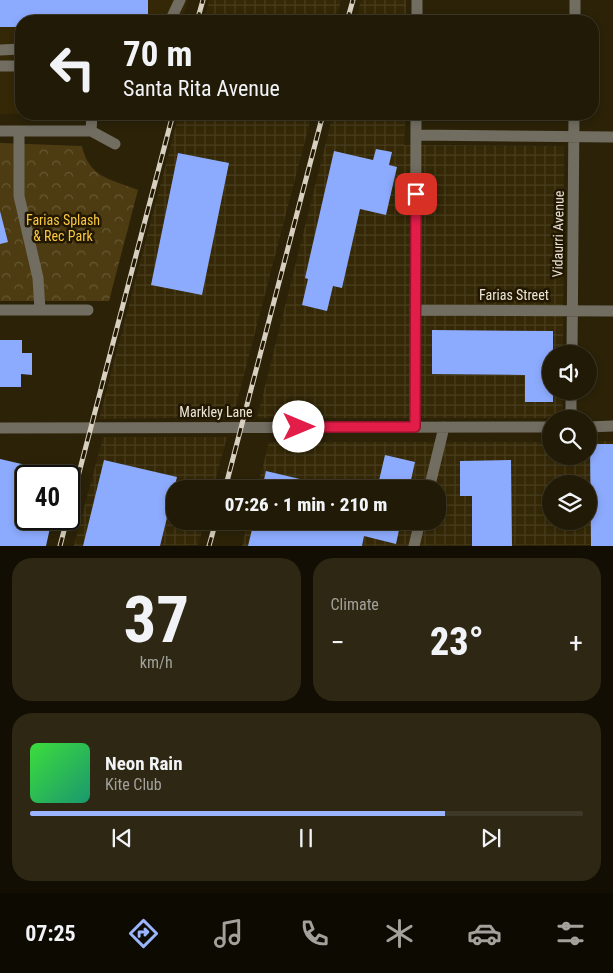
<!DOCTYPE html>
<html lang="en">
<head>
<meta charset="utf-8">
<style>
  :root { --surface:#201a06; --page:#2d2714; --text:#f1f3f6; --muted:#a2a19b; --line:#3d3828; --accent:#9ab5fd }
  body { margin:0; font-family:"Roboto Condensed",sans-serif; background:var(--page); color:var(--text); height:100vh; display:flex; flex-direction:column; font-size:19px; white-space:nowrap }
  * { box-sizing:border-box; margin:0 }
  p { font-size:16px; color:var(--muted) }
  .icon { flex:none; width:28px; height:28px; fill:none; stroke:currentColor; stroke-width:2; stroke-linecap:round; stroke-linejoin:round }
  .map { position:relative; height:546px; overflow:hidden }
  .panel { display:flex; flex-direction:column; gap:12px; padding:12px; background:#120e03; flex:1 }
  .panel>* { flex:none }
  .hud { position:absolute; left:15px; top:15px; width:584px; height:105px; border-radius:20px; box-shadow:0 2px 8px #0003,0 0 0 1px var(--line); background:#201a06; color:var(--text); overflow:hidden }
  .controls { position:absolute; left:542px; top:345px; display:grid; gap:10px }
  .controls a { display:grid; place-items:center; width:55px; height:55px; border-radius:50%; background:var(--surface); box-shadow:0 2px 8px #0003,0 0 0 1px var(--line); font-size:25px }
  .speed { position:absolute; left:15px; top:465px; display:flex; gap:10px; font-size:25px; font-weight:700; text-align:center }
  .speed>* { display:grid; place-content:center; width:65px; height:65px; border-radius:50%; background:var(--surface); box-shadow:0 2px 8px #0003,0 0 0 1px var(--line); line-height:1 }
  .speed .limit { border:2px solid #111; border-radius:8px; background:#fff; color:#111 }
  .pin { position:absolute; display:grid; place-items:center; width:42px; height:42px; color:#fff; margin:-21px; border-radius:10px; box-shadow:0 2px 8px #0006 }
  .me { position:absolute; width:55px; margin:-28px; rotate:90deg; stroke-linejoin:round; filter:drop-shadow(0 0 4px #0008) }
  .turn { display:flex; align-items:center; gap:18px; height:105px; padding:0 25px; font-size:22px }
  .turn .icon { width:65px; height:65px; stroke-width:2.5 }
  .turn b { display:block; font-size:35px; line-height:42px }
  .big { font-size:38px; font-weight:800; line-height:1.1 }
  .panel .tile { flex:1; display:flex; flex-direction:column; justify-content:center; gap:8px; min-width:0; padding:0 18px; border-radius:20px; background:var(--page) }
  .panel .dial { align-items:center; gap:0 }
  .dial b { font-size:65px; line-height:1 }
  .song { display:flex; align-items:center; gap:15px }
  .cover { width:60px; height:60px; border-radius:8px; background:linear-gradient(135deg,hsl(120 70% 55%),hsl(160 70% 35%)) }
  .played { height:5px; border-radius:2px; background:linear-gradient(90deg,var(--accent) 75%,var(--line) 75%) }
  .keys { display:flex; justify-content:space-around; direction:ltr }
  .heat { display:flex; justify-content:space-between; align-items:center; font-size:28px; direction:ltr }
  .panel .tiles { flex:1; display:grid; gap:12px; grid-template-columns:1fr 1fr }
  .tile:last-child { grid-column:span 2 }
  .trip { position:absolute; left:166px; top:480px; width:280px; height:50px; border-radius:20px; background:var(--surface); box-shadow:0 2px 8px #0003,0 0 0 1px var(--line); font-weight:800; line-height:50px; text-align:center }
  .menu { display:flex; height:80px; justify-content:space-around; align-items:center; background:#0d0a02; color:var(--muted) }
  .menu .icon { width:35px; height:35px }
  .menu .active { color:var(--accent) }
  .menu b { font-size:22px; color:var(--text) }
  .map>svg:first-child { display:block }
  .built { fill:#342806 }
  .industrial { fill:url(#industrial-grid); fill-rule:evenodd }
  .forest { fill:url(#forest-crowns) }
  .building { fill:#8dabfe }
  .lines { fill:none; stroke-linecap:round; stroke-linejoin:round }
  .minor { stroke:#726d61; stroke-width:11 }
  .rail-casing { stroke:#d7d0c0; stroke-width:5 }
  .rail { stroke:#221801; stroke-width:3; stroke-dasharray:9; stroke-linecap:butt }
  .route-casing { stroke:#92132f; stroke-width:12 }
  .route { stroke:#e11d48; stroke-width:9 }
  .labels { text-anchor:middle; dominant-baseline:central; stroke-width:5; stroke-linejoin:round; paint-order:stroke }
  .park-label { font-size:14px; fill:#f9c841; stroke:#221801 }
  .street-label { font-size:14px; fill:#ece5d7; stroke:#221801 }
</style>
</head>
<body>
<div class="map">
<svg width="613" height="546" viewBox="0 0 613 546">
  <defs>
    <pattern id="industrial-grid" width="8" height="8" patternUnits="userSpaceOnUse" patternTransform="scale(1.25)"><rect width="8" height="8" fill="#342806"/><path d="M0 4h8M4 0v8" fill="none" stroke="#483d1e"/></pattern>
    <pattern id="forest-crowns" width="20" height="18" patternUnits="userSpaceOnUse" patternTransform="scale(1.25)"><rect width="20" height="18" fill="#4d3c12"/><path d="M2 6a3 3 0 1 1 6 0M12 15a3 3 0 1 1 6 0" fill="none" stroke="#675834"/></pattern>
  </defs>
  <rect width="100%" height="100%" fill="#2b2208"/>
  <path class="built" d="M0,0H188L182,21H21V114H0Z"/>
  <path class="industrial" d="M209,0H341L336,21H204Z
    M361,0H406V21H356Z
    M179,114H312L233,417L99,419Z
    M333,114H405L404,145L564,146L563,354H551V391H563L562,418H257Z
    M103,437H227L213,489H175V521H205L198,545L74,546Z
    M589,441H613V545L242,546L248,521H438V489H257L269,442H551V456H589ZM551,484H589V521H551Z"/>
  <path class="forest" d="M0,143L82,146C89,178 111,179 138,190L109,301H0Z"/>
  <path class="building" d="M0,0H148V21H21V27H0Z
    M376,149L392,152L389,165L397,167L386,215L360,209L342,288L333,286L327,311L302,305L308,279L305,278L334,151L373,160Z
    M178,153L229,163L202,295L151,285Z
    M0,211L8,242L0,244Z
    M432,330L553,331V402H525V375L432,374Z
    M0,340H22V353H32V375L21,374V387H0Z
    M590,444H613V546H591Z
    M385,455L415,462L409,489H377Z
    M0,459L52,471L50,476H26V519H52L46,546H0Z
    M104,460L177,477L160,546H83Z
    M511,460L512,546H472V496H460V461Z
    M266,471L338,488L337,489H262Z
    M254,521H401L396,544L364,536L362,546H248Z"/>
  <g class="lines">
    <path class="minor" d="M170,21L180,0
      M417,21V0
      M575,21V0
      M0,50L21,49
      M0,66H21
      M0,131H91L115,144
      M19,131V196L38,278L40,310
      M91,131L92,114
      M416,135L613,137
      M0,310H88
      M415,310L613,311
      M572,354L574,114
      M571,419V391
      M415,427L416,114
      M589,427L613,426
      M0,428L551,427
      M429,489L444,427
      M414,546L420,521"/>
    <defs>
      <path id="rail" d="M197,21L203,0
        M347,21L353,0
        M225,489L323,114
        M69,511L173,114
        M60,546L67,519
        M209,546L216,521"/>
    </defs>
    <use href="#rail" class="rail-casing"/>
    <use href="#rail" class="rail"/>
  </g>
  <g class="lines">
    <defs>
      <path id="route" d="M299,427H415L416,194"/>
    </defs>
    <use href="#route" class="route-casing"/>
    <use href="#route" class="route"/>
  </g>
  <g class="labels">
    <g class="park-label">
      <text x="63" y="220">Farias Splash<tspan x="63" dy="16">&amp; Rec Park</tspan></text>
    </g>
    <g class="street-label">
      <text transform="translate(558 234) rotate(-89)">Vidaurri Avenue</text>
      <text x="514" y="295">Farias Street</text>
      <text x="216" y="412">Markley Lane</text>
    </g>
  </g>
</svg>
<div class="controls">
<a><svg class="icon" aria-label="sound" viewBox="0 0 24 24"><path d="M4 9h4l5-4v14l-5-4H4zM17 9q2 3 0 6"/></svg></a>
<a><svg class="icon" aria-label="search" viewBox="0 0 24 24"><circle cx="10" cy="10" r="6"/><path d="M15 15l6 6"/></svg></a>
<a><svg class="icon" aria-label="layers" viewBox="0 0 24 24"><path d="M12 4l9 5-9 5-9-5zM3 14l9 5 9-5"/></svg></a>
</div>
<div class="speed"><div class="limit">40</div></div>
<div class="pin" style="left:416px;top:194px;background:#d93025"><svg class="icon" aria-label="arrive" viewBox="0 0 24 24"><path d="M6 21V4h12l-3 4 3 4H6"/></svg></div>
<svg class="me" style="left:299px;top:427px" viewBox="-20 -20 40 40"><circle r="19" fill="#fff"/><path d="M0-13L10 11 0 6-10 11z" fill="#e11d48"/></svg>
<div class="trip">07:26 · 1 min · 210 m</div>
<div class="hud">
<div class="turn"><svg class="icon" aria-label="left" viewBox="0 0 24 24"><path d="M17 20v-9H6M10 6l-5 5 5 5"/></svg><div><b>70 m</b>Santa Rita Avenue</div></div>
</div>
</div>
<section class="panel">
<div class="tiles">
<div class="tile dial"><b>37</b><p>km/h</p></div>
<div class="tile"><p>Climate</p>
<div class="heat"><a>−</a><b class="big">23°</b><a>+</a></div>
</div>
<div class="tile">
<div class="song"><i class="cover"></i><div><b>Neon Rain</b><p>Kite Club</p></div></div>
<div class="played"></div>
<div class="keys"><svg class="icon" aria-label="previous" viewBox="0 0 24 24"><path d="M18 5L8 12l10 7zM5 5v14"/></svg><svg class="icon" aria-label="pause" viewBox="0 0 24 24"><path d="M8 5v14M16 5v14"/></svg><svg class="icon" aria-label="next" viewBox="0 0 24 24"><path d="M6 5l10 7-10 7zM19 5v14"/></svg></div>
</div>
</div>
</section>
<nav class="menu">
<b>07:25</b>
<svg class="icon active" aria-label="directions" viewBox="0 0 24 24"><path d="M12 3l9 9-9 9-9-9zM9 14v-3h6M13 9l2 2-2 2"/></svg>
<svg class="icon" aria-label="music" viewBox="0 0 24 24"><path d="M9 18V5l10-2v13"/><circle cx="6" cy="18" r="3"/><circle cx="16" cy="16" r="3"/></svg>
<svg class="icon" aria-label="phone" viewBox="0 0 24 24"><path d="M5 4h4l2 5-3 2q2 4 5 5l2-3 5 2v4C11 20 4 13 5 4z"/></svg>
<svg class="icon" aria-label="climate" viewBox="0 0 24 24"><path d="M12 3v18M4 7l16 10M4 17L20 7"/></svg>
<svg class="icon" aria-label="car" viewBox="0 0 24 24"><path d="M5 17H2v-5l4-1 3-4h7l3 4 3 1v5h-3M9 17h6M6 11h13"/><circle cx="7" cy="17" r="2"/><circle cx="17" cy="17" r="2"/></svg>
<svg class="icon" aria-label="filters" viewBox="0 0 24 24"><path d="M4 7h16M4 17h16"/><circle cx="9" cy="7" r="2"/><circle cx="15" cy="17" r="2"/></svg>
</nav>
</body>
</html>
